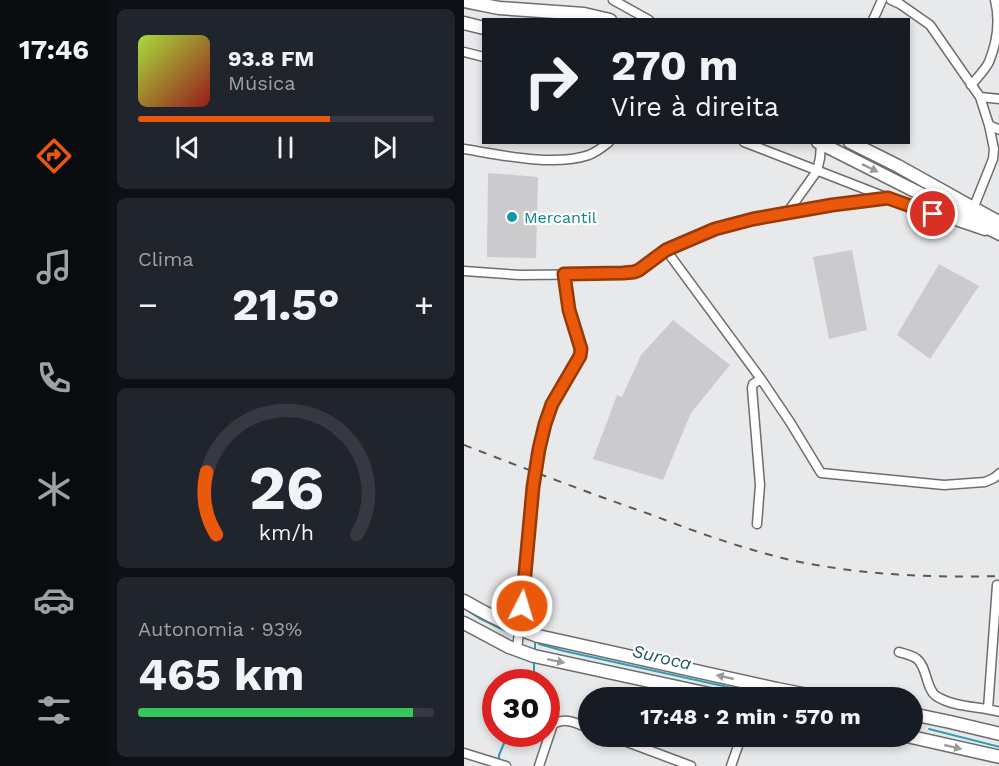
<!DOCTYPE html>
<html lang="pt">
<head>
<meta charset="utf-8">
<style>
  :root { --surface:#171b24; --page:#20242c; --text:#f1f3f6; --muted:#9ea1a6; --line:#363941; --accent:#ea580c }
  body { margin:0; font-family:"Work Sans",sans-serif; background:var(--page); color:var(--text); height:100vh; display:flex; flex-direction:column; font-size:22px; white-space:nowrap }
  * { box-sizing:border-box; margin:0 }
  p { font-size:20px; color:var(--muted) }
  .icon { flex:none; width:33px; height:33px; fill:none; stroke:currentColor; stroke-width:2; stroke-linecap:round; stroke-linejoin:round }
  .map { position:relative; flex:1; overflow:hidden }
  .drawer { display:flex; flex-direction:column; gap:9px; padding:9px; background:#0d0f14; width:356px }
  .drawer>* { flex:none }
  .hud { position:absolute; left:18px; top:18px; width:428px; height:126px; border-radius:0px; box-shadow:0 3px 9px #0003; background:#171b24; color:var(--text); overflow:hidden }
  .speed { position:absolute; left:18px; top:669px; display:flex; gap:12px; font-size:30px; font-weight:700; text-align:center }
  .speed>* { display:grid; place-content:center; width:78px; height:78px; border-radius:50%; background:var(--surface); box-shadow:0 3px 9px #0003; line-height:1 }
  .speed .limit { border:9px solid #d22; background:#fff; color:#111 }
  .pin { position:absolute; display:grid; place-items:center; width:51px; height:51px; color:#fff; margin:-26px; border:3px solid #fff; border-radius:50%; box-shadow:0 2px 6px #0007 }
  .me { position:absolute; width:66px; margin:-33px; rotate:5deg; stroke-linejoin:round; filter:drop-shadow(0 0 4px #0008) }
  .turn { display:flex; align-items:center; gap:21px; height:126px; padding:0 30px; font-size:27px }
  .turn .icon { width:78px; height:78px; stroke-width:2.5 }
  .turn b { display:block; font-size:42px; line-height:51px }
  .big { font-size:45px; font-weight:700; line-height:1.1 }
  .drawer .tile { flex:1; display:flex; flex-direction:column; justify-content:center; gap:9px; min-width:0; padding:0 21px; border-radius:9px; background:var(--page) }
  .drawer .dial { align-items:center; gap:0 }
  .dial svg { height:156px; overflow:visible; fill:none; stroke:var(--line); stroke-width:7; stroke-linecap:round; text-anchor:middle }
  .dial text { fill:var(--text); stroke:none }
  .song { display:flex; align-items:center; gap:18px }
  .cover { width:72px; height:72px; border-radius:9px; background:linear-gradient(135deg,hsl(80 70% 55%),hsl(0 70% 35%)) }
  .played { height:6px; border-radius:3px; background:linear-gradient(90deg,var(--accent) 65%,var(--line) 65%) }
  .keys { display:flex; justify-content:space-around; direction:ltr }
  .heat { display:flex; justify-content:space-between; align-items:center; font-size:33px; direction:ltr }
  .charge { height:9px; border-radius:4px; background:linear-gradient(90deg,#34c759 93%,var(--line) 0) }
  .trip { position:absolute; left:114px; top:687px; width:345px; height:60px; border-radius:30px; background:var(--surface); box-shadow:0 3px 9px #0003; font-weight:700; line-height:60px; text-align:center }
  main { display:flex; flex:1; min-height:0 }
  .tabs { display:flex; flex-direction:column; width:108px; justify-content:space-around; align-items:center; background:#090b0e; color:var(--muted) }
  .tabs .icon { width:42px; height:42px }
  .tabs .current { color:var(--accent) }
  .tabs b { font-size:27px; color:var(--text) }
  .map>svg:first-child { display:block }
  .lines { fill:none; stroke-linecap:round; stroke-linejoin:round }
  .stream { stroke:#329cb0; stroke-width:2 }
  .building { fill:#cbcbcd }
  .street-casing { stroke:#6e6e71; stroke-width:11 }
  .secondary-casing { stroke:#6e6e71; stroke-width:15 }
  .street { stroke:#fff; stroke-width:8 }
  .secondary { stroke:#fff; stroke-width:12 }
  .rail { stroke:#5a5a5b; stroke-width:2; stroke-dasharray:8 8; stroke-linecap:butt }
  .oneway { fill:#9b9b9b }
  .route-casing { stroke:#983908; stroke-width:15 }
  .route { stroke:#ea580c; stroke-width:10 }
  .culture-dot { fill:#0f9aa8; stroke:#fff; stroke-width:2 }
  .labels { text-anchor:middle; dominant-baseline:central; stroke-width:4.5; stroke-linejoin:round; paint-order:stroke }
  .culture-label { font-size:16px; fill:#0d838f; stroke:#fff; text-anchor:start }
  .water-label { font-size:18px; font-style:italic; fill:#1d5661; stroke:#fff }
</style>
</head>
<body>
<main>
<nav class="tabs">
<b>17:46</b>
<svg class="icon current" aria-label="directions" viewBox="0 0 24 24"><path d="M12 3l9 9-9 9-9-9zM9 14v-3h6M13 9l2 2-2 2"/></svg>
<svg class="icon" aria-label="music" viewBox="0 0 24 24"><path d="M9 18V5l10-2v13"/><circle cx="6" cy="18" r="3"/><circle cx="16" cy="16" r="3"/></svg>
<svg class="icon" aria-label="phone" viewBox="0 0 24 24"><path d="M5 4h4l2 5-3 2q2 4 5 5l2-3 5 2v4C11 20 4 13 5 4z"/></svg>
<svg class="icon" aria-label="climate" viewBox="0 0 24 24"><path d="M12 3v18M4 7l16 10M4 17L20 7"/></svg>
<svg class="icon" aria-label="car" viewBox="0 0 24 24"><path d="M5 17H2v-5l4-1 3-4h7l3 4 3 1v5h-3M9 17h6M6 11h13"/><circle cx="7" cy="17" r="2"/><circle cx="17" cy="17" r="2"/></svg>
<svg class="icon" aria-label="filters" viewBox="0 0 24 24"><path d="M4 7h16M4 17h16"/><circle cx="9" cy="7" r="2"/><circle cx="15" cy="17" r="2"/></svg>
</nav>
<section class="drawer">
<div class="tile">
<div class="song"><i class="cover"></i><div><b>93.8 FM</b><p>Música</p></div></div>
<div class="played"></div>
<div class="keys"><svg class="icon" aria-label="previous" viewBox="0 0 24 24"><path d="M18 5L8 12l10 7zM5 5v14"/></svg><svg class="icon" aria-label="pause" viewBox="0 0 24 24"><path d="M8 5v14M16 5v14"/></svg><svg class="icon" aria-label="next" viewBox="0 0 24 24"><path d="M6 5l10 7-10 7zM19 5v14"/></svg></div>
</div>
<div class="tile"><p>Clima</p>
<div class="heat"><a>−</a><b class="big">21.5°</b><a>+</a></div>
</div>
<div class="tile dial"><svg viewBox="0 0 100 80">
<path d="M14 69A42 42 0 1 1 86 69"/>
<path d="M14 69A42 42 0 0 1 9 37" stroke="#ea580c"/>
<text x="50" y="56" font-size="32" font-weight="700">26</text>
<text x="50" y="72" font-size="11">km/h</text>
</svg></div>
<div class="tile"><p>Autonomia · 93%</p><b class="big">465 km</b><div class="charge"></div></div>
</section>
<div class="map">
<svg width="536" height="766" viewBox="0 0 536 766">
  <rect width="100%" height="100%" fill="#e8e9eb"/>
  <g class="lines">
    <path class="stream" d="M0,608L15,618L46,633
      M75,644L100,651L314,698
      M71,651V642
      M66,682L70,676V660
      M448,726H451
      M465,729L536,747
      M35,760V755L44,734"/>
  </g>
  <path class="building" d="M24,173L74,177L72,258L23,257Z
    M388,250L403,330L365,339L349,257Z
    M475,264L515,286L466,359L433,335Z
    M209,320L266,365L227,413L199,480L129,459L153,395L158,397L177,355Z"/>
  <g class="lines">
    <defs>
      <path id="street" d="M149,0L185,20
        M427,0L436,4L466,25L516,97L525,125L530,149L529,159L509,209
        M409,20L418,0
        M0,52L20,57
        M507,85C513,78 521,70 525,62C533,42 536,20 531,0
        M516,97L536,99
        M525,125L536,130
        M280,142L424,198L521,231
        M0,149C37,155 89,167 125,155C132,152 139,147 145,142
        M323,213L353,171L356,158L357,144
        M202,250L297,379L326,422L357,473L480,485L521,482L530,478L536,473
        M0,271L56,275L159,274L175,270L202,250L251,229L289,219L368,205L424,198
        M293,524L296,485L288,388L289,384L297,379
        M53,651L69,487L75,449L81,424L88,404L116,356L117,349L105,310L101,274
        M435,652C441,654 448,655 453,659C463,667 462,689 472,696C491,708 515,706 536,712
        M524,709L533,585
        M147,736L227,766
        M264,736L274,741V746L267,766
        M0,753L42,766
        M75,766L89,724C102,717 111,723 124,728"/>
      <path id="secondary" d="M0,1L35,8L120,14L146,20
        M0,23L20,28
        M354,142L536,234
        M386,142L434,166L536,223
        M0,601C24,615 48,627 74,636L313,689L359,698
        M0,623L45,647L70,656L264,698
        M448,714L486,722L536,734
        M443,736L536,757"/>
    </defs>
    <use href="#street" class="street-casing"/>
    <use href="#secondary" class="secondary-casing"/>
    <use href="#street" class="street"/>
    <use href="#secondary" class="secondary"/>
    <path class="rail" d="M0,445C62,469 125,493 188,515C235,533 282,550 331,561C399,575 467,578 536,576"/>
  </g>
  <defs><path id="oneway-solid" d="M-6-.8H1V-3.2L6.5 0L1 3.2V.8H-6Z" transform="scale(1.5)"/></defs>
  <g class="oneway">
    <use href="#oneway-solid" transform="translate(406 168) rotate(26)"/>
    <use href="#oneway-solid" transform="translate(92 661) rotate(12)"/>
    <use href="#oneway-solid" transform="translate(261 677) rotate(-167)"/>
    <use href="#oneway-solid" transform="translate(489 747) rotate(13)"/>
  </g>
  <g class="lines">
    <defs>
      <path id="route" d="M58,606L69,487L75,449L81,424L88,404L116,356L117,349L105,310L100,274L159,273L170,272L175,270L202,250L251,229L289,219L368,205L424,198L469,214"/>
    </defs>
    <use href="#route" class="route-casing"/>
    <use href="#route" class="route"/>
  </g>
  <circle class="culture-dot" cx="48" cy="217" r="6"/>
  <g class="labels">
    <g class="culture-label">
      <text x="60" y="217">Mercantil</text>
    </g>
    <g class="water-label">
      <text transform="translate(198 657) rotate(13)">Suroca</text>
    </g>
  </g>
</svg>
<div class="speed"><div class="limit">30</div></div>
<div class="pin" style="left:469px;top:214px;background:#d93025"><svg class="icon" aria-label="arrive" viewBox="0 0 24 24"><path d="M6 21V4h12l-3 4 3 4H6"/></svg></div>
<svg class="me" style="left:58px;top:606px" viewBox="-20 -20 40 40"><circle r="17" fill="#ea580c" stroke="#fff" stroke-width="3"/><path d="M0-11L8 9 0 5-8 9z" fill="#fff"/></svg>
<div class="trip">17:48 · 2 min · 570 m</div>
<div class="hud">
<div class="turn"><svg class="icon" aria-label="right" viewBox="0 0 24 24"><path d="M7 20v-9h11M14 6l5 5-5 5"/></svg><div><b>270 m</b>Vire à direita</div></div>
</div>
</div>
</main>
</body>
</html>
